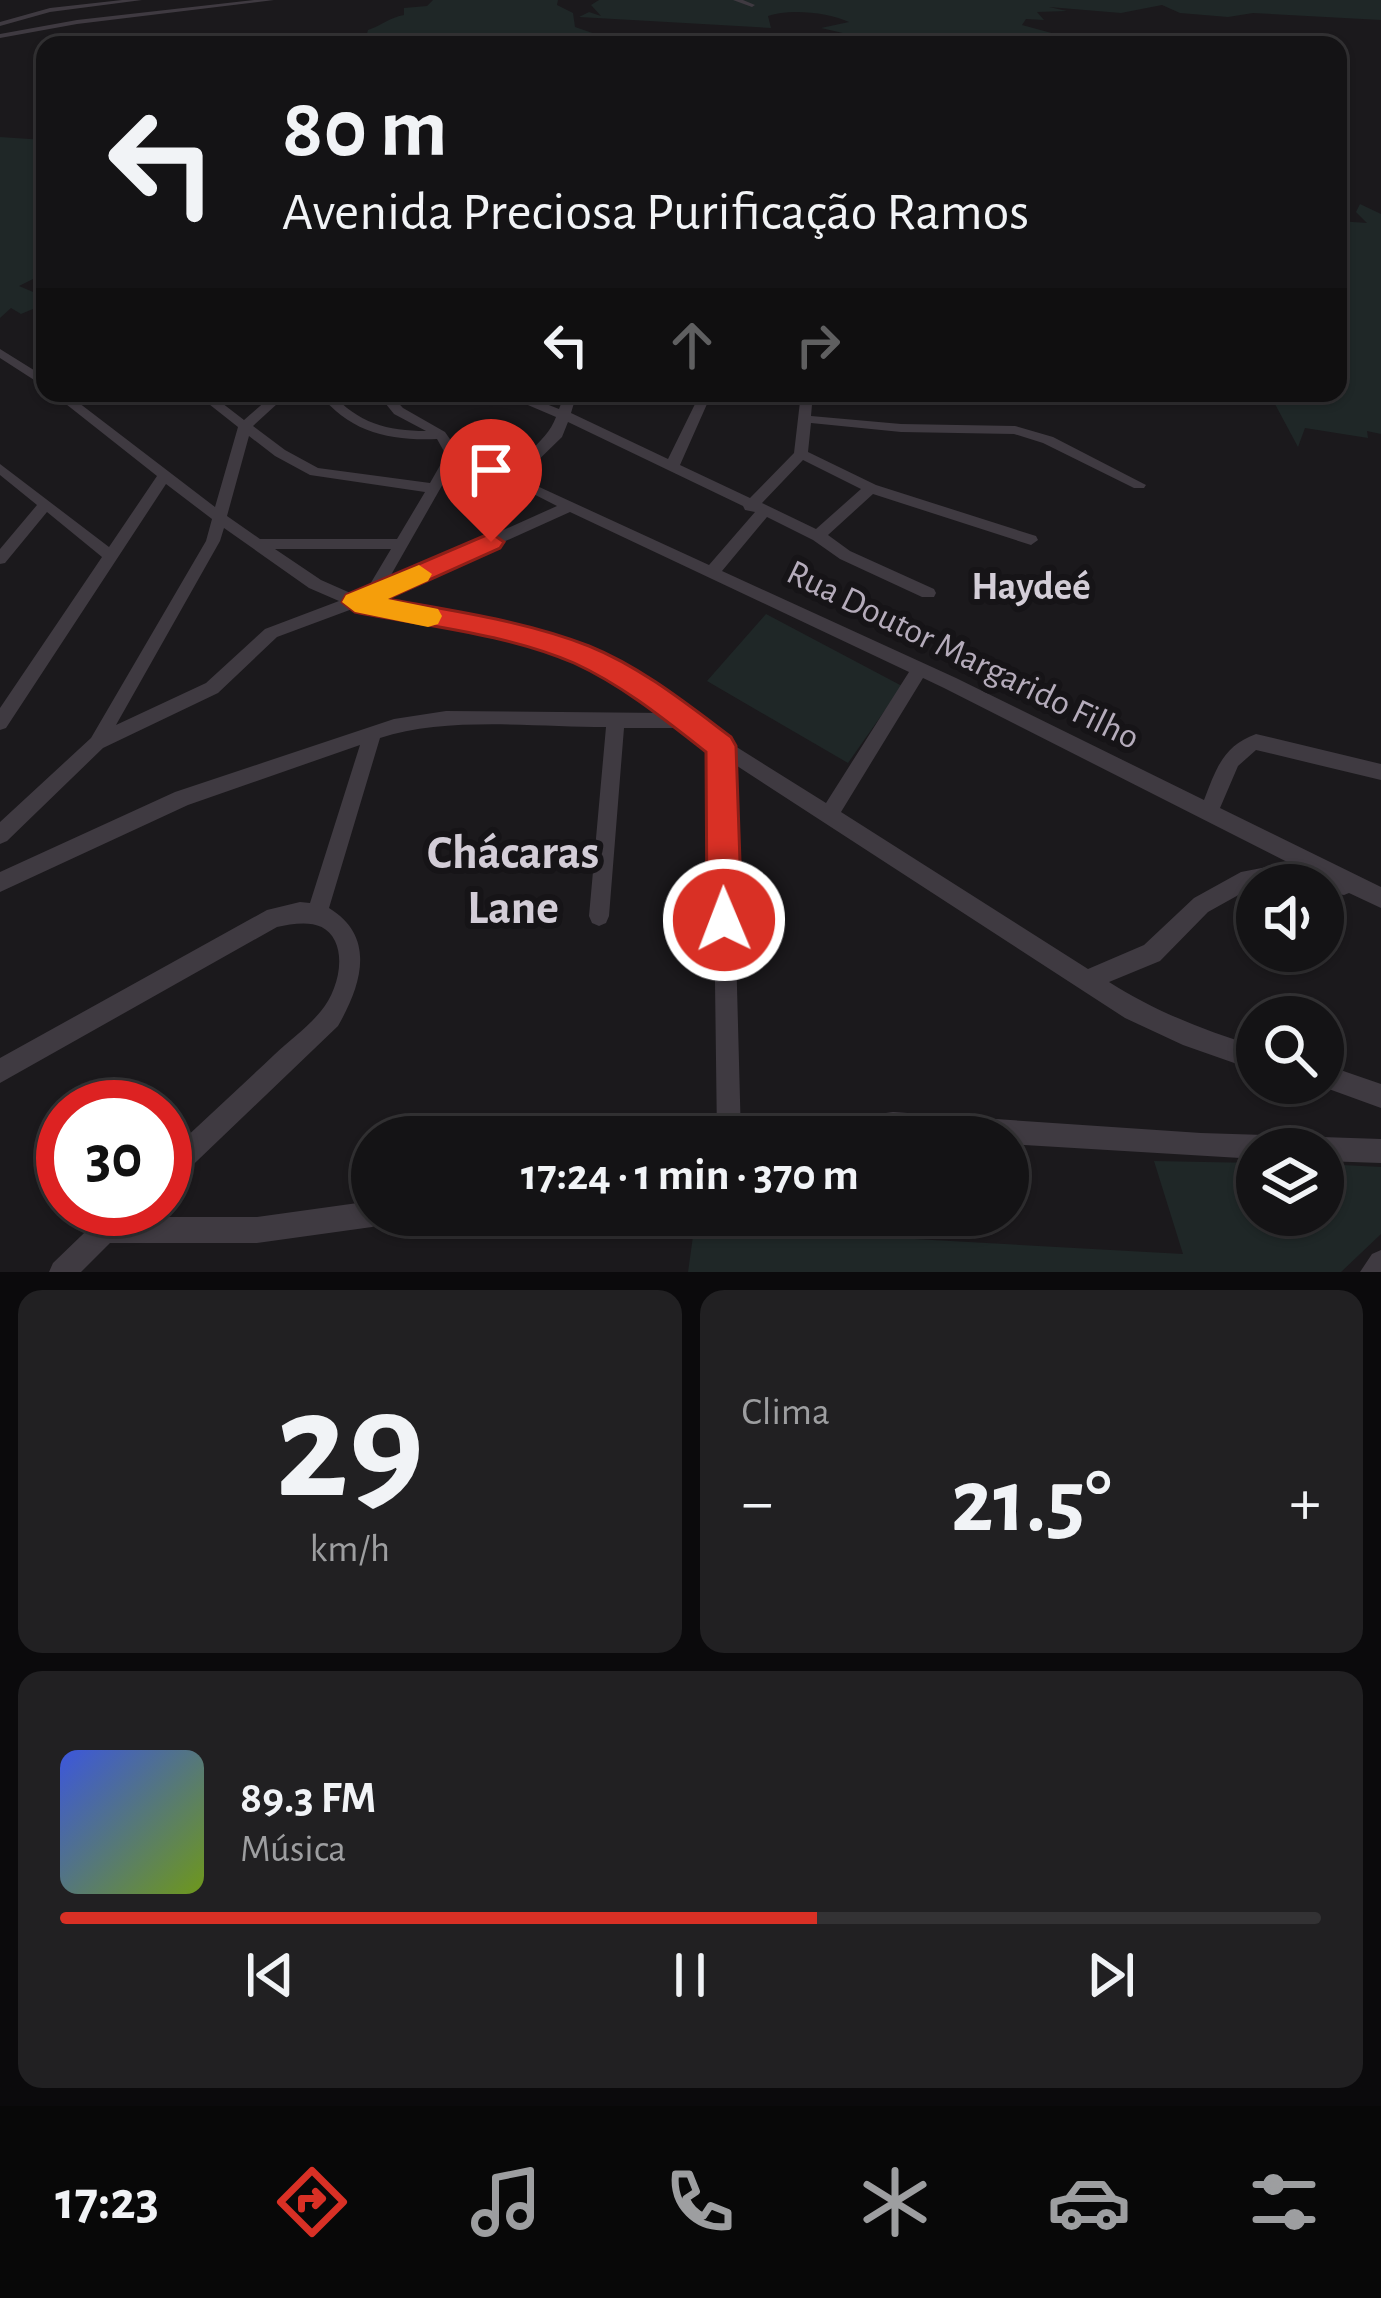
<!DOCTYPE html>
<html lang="pt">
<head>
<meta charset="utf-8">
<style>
  :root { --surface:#141315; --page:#212022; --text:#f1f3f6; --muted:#9d9ea0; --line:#333234; --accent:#d93025 }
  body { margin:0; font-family:"Alegreya Sans",sans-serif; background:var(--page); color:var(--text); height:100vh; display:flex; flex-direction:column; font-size:45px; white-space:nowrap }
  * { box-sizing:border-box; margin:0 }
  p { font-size:39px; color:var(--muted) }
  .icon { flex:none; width:66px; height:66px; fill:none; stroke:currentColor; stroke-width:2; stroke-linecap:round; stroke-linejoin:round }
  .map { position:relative; height:1272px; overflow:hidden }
  .side { display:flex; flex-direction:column; gap:18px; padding:18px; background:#0b0a0c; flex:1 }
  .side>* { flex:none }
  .hud { position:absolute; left:36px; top:36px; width:1311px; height:366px; border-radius:24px; box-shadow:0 3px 9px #0004,0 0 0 3px var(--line); background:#141315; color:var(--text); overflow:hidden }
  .controls { position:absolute; left:1236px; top:864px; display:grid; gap:24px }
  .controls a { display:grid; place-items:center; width:108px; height:108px; border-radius:50%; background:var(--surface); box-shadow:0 3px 9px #0004,0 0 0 3px var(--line); font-size:60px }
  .speed { position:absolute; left:36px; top:1080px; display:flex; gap:24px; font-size:60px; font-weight:700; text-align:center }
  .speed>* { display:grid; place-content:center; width:156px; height:156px; border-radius:50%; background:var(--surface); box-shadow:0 3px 9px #0004,0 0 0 3px var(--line); line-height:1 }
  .speed .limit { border:18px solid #d22; background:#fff; color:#111 }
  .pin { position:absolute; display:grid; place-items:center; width:102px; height:102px; color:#fff; margin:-123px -51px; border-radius:50% 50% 50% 0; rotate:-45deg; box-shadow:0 0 12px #0007 }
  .pin .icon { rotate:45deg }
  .me { position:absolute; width:132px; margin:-66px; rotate:359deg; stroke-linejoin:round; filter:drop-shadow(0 0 9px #0008) }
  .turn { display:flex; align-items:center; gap:42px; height:252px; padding:0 48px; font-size:54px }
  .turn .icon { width:156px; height:156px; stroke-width:2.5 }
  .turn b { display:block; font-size:84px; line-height:102px }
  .lanes { display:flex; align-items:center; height:114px; padding:0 48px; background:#0003; justify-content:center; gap:60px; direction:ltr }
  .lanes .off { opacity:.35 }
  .big { font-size:90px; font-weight:700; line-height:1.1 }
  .side .widget { flex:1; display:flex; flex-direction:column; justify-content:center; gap:18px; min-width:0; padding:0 42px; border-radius:24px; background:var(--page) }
  .side .dial { align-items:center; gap:0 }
  .dial b { font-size:156px; line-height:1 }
  .song { display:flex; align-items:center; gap:36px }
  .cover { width:144px; height:144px; border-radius:18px; background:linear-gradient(135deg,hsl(230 70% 55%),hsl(80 70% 35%)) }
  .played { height:12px; border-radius:6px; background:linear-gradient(90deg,var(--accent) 60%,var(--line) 60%) }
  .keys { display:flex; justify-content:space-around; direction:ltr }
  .heat { display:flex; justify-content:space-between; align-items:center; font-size:66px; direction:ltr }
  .side .tiles { flex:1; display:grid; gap:18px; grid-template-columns:1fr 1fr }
  .widget:last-child { grid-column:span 2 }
  .trip { position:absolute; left:351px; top:1116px; width:678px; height:120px; border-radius:60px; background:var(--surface); box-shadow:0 3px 9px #0004,0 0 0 3px var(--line); font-weight:700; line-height:120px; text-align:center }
  .menu { display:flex; height:192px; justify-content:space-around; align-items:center; background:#080808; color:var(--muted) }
  .menu .icon { width:84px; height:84px }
  .menu .active { color:var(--accent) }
  .menu b { font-size:54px; color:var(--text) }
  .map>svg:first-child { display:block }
  .green { fill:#1f2727 }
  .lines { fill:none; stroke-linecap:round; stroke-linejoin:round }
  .minor { fill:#3f3a41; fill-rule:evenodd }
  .route { fill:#d93025; stroke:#8d1f18; stroke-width:3 }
  .slow { fill:#f59e0b }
  .labels { text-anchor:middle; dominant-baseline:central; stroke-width:12; stroke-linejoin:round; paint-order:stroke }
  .street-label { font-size:36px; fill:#b5acbb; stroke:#161417 }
  .neighbourhood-label { font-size:39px; font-weight:bold; fill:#d3cdd7; stroke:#161417 }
  .near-neighbourhood-label { font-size:48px; font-weight:bold; fill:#d3cdd7; stroke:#161417 }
</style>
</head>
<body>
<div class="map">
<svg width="1381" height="1272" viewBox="0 0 1381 1272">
  <rect width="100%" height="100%" fill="#1b191c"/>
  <path class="green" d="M433,0H558L557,5L573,13L575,27L610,39L614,45H340L366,37L368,30C383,25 388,18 404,15V8L427,6Z
    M599,0H1381V20L1253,13L1228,17L1180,13L1162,5L1121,13L1049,7L1067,11L1037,12L1044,20L1026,19L1022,25L1059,35L1033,45H848L847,34L821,28L849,22C830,13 790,8 768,16L771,28L579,17L589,12L601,16L591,5Z
    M0,137L45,140V273L19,286L45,297V304L21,314L11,308L0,318Z
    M1360,204L1381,214V434L1367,431L1368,438L1305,428L1298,447L1269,393H1338V221L1367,223L1356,212Z
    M766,614L902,686L848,763L707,681Z
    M1154,1161L1257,1163V1215H1323V1164L1381,1167V1234L1341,1272H688L696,1215H793L843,1235L1183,1254Z"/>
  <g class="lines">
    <path class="minor" d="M122,0H142L50,12L0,26V22L50,8Z
      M254,0H274L77,24L0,38V34L77,20Z
      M733,0H743L755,5L752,7Z
      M0,349L45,377V387L0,358Z
      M52,393H66L215,507L238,427L195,393H209L244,420L275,393H289L253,426L285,450L318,468L430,483L446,455L437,439C389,441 349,432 319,393H332C357,423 388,431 426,431L394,414L377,393H389L403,408L445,432L459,452L500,468L502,471L495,475L456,461L387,582L557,506L510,482C512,459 546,445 556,417L500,393H518L559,409L565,393H577L571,413L668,459L695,404V393H707V404L680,465L750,498L794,453L801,393H813L811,416L901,424L1015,426L1053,437L1146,485L1144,488H1134L1043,443L1014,434L901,432L811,423L808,452L876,485L1036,536L1038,540L1031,545L873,494L828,535L850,551L934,589L936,593L934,597H922L840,559L813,540L767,517L722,571L956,678L1204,800C1216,769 1223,746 1256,734L1381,764V780L1256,750L1238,766L1220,808L1381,887V908L1349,893L1344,895L1323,892V885H1257V887L1251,888L1208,912L1160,961L1109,982C1156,1012 1204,1030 1257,1047V1071L1183,1045L1125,1018L731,762L741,1137H717L712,749L685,728H624L609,916L606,923L599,926L592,923L589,916L606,727C537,727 446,716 380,738L329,908C377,937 361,986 338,1026L174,1183L165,1187V1157C201,1123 238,1089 274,1055C289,1041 308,1027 321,1011C336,993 345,962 335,941C324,918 297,923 277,927L0,1083V1058L267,910L300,902L310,903L360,745L188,805L0,892V872L175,792L394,719L446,711L665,713L597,669L528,644L355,608L277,637L218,693L103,748L7,841L0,844V822L91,738L206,541L212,519L166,484L6,728L0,730V708L102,557L47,512L5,563L0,564V549L37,505L0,475V464L109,547L157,476ZM568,422L743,506L745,510L755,512L709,565L524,480V474L562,437ZM249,436L275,456L310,475L425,492L397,539H260L227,516ZM803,460L861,489L816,529L762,503ZM570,512L909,672L826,803L727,741L660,690L609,659L530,632L375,600ZM224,528L309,588L339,601L265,629L206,683L116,725L220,541ZM275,549H391L366,591L355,595L321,580ZM923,678L944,688L1305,871L1272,866L1241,872L1194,898L1144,945L1088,969L841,812Z
      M1323,1064L1381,1084V1108L1315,1084L1323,1083Z
      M893,1112L1201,1133L1381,1139V1163L1323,1161V1149H1257V1159L1008,1144V1137H788L791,1128L800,1125Z
      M372,1201V1215H384L381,1223L372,1227L257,1243H110L81,1272H49L53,1263L109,1209H141L137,1217H257Z
      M1381,1250V1272H1360L1372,1254Z"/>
  </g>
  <path class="route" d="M491,533L504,542L500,548L387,599C454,611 525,621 589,646C641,667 687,704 731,737L736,746L742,920L737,932L724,937L712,932L707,920L706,752C664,719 622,685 574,663C507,634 426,626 355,612L342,602L346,595Z"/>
  <path class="slow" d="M419,565L432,574L428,581L388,599L438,609L442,616L438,624L428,627L355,612L342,602L346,595Z"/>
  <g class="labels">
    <g class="street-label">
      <text transform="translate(963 655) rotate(26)">Rua Doutor Margarido Filho</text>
    </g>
    <g class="neighbourhood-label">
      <text x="1031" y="587">Haydeé</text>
    </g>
    <g class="near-neighbourhood-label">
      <text x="513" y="854">Chácaras<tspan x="513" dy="55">Lane</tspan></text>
    </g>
  </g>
</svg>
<div class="controls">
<a><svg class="icon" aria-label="sound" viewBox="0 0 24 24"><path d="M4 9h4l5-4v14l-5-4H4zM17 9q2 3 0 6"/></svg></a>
<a><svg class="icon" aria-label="search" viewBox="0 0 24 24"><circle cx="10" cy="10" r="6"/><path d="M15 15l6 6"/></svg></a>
<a><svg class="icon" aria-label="layers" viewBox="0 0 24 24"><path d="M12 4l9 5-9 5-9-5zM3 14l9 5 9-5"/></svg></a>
</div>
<div class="speed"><div class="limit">30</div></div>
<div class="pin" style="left:491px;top:542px;background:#d93025"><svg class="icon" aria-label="arrive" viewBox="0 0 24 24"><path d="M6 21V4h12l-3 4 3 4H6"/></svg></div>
<svg class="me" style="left:724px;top:920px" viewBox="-20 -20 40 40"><circle r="17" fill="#d93025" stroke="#fff" stroke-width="3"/><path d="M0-11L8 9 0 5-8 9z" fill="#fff"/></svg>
<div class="trip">17:24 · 1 min · 370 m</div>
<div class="hud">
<div class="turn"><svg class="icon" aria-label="left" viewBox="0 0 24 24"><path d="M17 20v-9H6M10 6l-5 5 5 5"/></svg><div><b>80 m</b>Avenida Preciosa Purificação Ramos</div></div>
<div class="lanes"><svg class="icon" aria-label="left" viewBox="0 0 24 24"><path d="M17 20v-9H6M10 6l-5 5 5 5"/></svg><svg class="icon off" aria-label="ahead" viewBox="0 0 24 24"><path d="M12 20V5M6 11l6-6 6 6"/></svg><svg class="icon off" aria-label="right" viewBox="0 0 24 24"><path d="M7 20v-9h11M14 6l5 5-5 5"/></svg></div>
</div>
</div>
<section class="side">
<div class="tiles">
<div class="widget dial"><b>29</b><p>km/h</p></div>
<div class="widget"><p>Clima</p>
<div class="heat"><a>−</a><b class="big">21.5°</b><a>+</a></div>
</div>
<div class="widget">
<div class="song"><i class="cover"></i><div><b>89.3 FM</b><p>Música</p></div></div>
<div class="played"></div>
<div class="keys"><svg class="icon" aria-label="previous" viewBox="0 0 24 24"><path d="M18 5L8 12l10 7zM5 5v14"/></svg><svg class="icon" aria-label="pause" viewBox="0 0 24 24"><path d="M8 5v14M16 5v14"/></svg><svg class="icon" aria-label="next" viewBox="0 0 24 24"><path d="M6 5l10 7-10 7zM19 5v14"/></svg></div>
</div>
</div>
</section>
<nav class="menu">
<b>17:23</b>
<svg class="icon active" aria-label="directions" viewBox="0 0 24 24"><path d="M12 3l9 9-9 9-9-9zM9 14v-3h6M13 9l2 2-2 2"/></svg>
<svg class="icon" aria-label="music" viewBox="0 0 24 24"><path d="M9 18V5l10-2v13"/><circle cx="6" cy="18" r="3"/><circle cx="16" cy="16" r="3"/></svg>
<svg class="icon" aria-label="phone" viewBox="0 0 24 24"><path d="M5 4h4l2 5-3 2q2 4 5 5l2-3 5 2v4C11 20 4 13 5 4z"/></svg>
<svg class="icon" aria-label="climate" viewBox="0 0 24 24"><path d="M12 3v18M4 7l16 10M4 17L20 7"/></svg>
<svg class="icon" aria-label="car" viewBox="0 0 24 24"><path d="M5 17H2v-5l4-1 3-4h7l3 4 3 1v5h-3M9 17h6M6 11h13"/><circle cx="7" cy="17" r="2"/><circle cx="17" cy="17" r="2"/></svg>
<svg class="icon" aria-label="filters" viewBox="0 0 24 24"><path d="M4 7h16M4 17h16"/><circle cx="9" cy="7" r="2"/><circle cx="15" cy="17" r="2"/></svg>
</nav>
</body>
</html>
